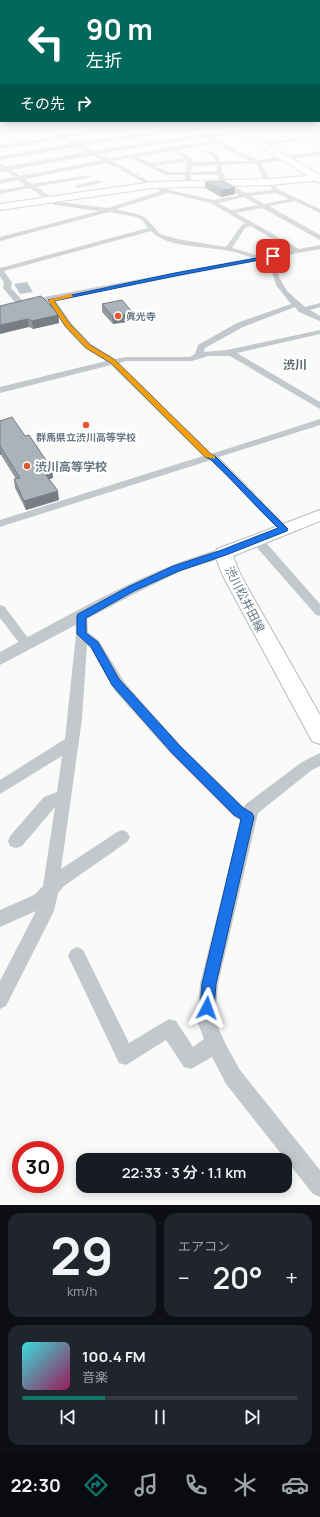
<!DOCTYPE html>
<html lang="ja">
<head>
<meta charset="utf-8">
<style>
  :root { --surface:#171b24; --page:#20242c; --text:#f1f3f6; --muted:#9ea1a6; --line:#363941; --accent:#0f766e }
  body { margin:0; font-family:Manrope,"Noto Sans JP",sans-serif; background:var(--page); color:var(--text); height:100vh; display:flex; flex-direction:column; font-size:15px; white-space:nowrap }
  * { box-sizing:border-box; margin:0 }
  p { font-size:13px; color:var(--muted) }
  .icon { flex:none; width:22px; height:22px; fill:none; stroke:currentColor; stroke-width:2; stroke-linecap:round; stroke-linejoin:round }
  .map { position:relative; height:1205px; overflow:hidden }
  .panel { display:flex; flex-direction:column; gap:8px; padding:8px; background:#0d0f14; flex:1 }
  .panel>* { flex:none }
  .banner { position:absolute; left:0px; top:0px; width:320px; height:122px; box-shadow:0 2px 10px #0003; background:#00695c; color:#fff; overflow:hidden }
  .speed { position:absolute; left:12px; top:1141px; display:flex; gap:8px; font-size:20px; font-weight:700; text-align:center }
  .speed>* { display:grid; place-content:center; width:52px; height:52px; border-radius:50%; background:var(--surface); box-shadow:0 2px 10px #0003; line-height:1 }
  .speed .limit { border:6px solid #d22; background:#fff; color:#111 }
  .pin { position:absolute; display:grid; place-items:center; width:34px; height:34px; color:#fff; margin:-17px; border-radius:8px; box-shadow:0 2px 6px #0006 }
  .me { position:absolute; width:44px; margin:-22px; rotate:4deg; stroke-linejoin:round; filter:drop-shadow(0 0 3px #0008) }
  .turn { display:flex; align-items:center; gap:14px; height:84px; padding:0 20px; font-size:18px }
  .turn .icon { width:52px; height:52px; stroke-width:2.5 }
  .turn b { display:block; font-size:28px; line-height:34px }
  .then { display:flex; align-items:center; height:38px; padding:0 20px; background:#0003; gap:8px; font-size:15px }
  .big { font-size:30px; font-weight:600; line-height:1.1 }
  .panel .tile { flex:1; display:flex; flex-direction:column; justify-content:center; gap:6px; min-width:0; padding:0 14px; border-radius:12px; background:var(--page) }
  .panel .dial { align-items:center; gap:0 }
  .dial b { font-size:52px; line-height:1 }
  .song { display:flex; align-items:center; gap:12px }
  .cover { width:48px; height:48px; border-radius:6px; background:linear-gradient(135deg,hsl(180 70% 55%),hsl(330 70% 35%)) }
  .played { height:4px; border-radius:2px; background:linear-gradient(90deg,var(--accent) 30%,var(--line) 30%) }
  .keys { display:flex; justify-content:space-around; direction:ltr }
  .heat { display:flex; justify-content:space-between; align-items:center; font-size:22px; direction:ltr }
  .panel .tiles { flex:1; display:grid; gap:8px; grid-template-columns:1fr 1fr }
  .tile:last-child { grid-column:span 2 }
  .trip { position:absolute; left:76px; top:1153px; width:216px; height:40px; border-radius:12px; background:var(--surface); box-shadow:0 2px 10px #0003; font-weight:600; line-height:40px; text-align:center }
  .tabs { display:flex; height:64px; justify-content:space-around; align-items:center; background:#090b0e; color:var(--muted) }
  .tabs .icon { width:28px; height:28px }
  .tabs .current { color:var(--accent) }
  .tabs b { font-size:18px; color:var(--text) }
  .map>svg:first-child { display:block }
  .water { fill:#bbc7cb }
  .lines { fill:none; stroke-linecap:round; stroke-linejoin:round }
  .primary-casing { stroke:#b5babe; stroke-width:2 }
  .minor { fill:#c3c8cc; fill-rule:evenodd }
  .tertiary { fill:#c3c8cc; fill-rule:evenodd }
  .primary { fill:#fff; fill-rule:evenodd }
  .wall { fill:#929a9f }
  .shaded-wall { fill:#777d82 }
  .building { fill:#aab3b9; stroke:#777d82 }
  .route { fill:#1a73e8; stroke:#114b97 }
  .slow { fill:#f59e0b }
  .poi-dot { fill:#e4572e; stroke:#fff; stroke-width:1.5 }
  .labels { text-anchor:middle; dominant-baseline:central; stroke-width:4; stroke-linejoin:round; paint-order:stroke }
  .far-poi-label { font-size:10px; font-weight:bold; fill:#657683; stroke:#fff; text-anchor:start }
  .far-quarter-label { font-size:12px; font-weight:bold; fill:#57646e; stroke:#fff }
  .poi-label { font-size:12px; font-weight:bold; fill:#657683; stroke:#fff; text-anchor:start }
  .street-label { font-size:12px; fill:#657683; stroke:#fff }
</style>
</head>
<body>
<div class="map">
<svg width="320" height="1205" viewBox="0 0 320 1205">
  <rect width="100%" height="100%" fill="#fafaf8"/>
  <path class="water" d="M27,282L33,292L20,294L14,284Z"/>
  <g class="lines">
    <defs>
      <path id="primary" d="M228,127H237L320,175V183L315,181L268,185L152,188L0,210V204L152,182L268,179L308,176Z
        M320,510V521L233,556L241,576L320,715V744L312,741L223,576L214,553L217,549Z"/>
    </defs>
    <use href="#primary" class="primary-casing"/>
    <path class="minor" d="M31,127H39L0,134V132Z
      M124,127H132L0,149V145Z
      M193,127H202L237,151L259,160L320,151V155L261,163L270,181L279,190L320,209V213L295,201L269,206L320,235V240L262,208L236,213L299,249L320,245V249L266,259L276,266L279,277L287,291L305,307L320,303V307L310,310L320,316V321L299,312L295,307L243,327L205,348L204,352L227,350L320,330V334L237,353L320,402V409L230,356H208L192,361H126L119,363L211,454L320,419V425L219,457L289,529L288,531H280L211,460L0,527V520L203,456L111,365L0,393V387L106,361L85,348L65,327L48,301L18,306L3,288L4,283L0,276V268L148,228L142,220L136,217L109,212L0,241V237L99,211L55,205L30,188L0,194V190L26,186L18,180L0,184V180L15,177L0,167V163L20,176L102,160L89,153V151L91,150L108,159L168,148L170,146L173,147L215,140L197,129L100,143L0,160V156L100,139ZM218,143L233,153L250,161H220L218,155L208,150L205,152L214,157L215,162H192V158L177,150ZM171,151L185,158L151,163L137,157ZM131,158L165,175H185V181L188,183L191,181L190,175H218L221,184L239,195L213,200L161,188L112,161ZM187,161L185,172H168L155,166ZM107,163L161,191L108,208L59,202L36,187L88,178L90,177V175L32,184L24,179ZM256,163L265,182L273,190L246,193L226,182L221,165ZM216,165L217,171L191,172L192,166ZM168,193L211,203L245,223L241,226L226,247L177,239L160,234L146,218L140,215L116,209ZM276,193L289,199L264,204L250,196ZM244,197L258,205L231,210L218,203ZM250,226L292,250L260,256L232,248L245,228ZM151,231C167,249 212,246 234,252C240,253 246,256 252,258L23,301L11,288L12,283L4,271ZM259,261L271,268L276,285L291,304L237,323L198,345L195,354L190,357H126L115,359L91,344L71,323L55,300Z
      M312,127L320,128V131L312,128Z
      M320,135V137L260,146L257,144Z
      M99,180L102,182L101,183L77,188L74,186Z
      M257,536L261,537L320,604V616L316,615L253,543L251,540L253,537Z
      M0,605L4,606L31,642L33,645L31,648L27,650L23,648L0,618Z
      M81,612L85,613L87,616L88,632L99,641L125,683L181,746L244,807L246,804L302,762L320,753V766L312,770L258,813L218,984L215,1021L226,1045L240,1070L320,1170V1197L313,1194L226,1084L212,1057L191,1069L184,1067L166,1040L126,1065L119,1063L71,962L68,956L71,950L77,947L83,950L129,1043L169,1019L176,1021L193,1047L204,1039L197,1021L200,984L241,821L233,816L171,754L115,691L90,647L87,645L82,719L61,869L117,832L122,830L127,832L130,837L127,842L64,886L58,893L54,911L6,1006L0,1009V981L36,911L0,927V910L34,895L43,886L55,807L22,846L16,848L10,846L8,841L10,836L44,797L57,792L62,756L0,794V780L65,739L76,634L75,616L77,613Z"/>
    <path class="tertiary" d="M38,127H45L93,151L210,133L267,127H283L280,129L140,147L0,172V168L86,152Z
      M223,548L228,550L230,553L228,556L181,571L136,593L0,665V652C72,614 144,570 223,548Z"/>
    <use href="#primary" class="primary"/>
  </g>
  <path class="wall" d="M205,182L235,194L221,197L205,188Z
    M102,304L133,313V321L113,324L102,312Z
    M0,306L58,313L59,323L33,329L29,327Z
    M0,421L25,436L52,469L53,478L49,479L59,500L26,510L15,488L14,479H16L1,455H0Z"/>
  <path class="shaded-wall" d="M235,188V194L221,197L222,190Z
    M58,313L59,323L33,329L32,321Z
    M133,313V321L113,324L112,316Z
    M28,319L29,327L0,334V325Z
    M0,446L1,455H0Z
    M52,469L53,478L45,480L43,471Z
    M58,491L59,500L26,510L24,501Z"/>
  <path class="building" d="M224,181L235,188L222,190L205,182Z
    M41,296L58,313L57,314L58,315L32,321L28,319L0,325V306Z
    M122,300L133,313L112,316L102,304Z
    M12,417L25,436L29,435L52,469L43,471L58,491L24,501L14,479L20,478L0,446V421Z"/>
  <linearGradient id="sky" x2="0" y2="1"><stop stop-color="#96bcdc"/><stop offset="0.43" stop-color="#fdfdfc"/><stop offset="1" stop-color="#fdfdfc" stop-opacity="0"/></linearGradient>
  <rect width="320" height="295" fill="url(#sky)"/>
  <path class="route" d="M273,255L276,256L275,257L175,276L54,301L70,324L90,345L115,360L211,454L215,456L288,529L287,531L226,555L179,571L134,591L86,618V633L98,642L119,679L180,746L242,807L252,813L254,817L216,984L214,1008L212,1013L207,1015L202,1013L200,1008L202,984L241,819L234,815L172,753L112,685L91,647L77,634V616L78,614L128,587L173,566L219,551L278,528C255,506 234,481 210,459L205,457L111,363L86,348L66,327L48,300L175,273Z"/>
  <path class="slow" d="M70,294L73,296L72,297L54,301L70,324L90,345L115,360L211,454L215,456V459L205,457L111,363L86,348L66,327L48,300Z"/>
  <g class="poi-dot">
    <circle cx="118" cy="316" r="4"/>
    <circle cx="86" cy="425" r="4"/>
    <circle cx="27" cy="466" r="4"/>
  </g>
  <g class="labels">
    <g class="far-poi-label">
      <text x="126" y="316">眞光寺</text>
      <text x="86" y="437" text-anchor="middle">群馬県立渋川高等学校</text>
    </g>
    <g class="far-quarter-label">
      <text x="295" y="364">渋川</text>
    </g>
    <g class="poi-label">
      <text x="35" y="466">渋川高等学校</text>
    </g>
    <g class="street-label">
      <text transform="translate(245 599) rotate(63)">渋川松井田線</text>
    </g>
  </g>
</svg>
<div class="speed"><div class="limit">30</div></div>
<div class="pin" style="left:273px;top:256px;background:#d93025"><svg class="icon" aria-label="arrive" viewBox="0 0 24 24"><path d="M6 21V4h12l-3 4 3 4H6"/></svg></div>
<svg class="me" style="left:207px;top:1008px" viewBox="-20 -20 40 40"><path d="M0-17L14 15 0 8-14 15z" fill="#1a73e8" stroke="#fff" stroke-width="4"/></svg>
<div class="trip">22:33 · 3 分 · 1.1 km</div>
<div class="banner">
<div class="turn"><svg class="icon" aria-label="left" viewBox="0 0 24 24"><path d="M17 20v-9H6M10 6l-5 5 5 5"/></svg><div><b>90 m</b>左折</div></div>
<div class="then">その先<svg class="icon" aria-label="right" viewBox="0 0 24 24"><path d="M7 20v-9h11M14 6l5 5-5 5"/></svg></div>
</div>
</div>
<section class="panel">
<div class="tiles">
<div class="tile dial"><b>29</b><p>km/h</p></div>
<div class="tile"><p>エアコン</p>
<div class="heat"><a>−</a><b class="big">20°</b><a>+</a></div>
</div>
<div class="tile">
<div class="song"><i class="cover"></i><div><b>100.4 FM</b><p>音楽</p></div></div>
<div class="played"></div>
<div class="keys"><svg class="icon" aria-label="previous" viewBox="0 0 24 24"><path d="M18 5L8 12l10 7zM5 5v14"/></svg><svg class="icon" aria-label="pause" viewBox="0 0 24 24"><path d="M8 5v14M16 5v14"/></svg><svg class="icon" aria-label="next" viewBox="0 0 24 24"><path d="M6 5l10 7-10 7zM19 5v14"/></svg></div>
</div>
</div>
</section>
<nav class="tabs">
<b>22:30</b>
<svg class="icon current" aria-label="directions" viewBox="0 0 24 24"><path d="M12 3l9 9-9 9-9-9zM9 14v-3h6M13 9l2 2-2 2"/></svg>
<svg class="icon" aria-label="music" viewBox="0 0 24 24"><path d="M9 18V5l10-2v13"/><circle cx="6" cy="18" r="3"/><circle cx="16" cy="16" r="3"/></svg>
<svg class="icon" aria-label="phone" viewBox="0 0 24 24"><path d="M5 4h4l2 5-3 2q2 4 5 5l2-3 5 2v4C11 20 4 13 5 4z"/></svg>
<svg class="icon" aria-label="climate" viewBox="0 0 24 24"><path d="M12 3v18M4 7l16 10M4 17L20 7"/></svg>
<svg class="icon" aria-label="car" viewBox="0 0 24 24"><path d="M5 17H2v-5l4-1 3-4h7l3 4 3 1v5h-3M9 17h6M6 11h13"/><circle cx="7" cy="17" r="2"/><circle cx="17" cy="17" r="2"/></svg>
</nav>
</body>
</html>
